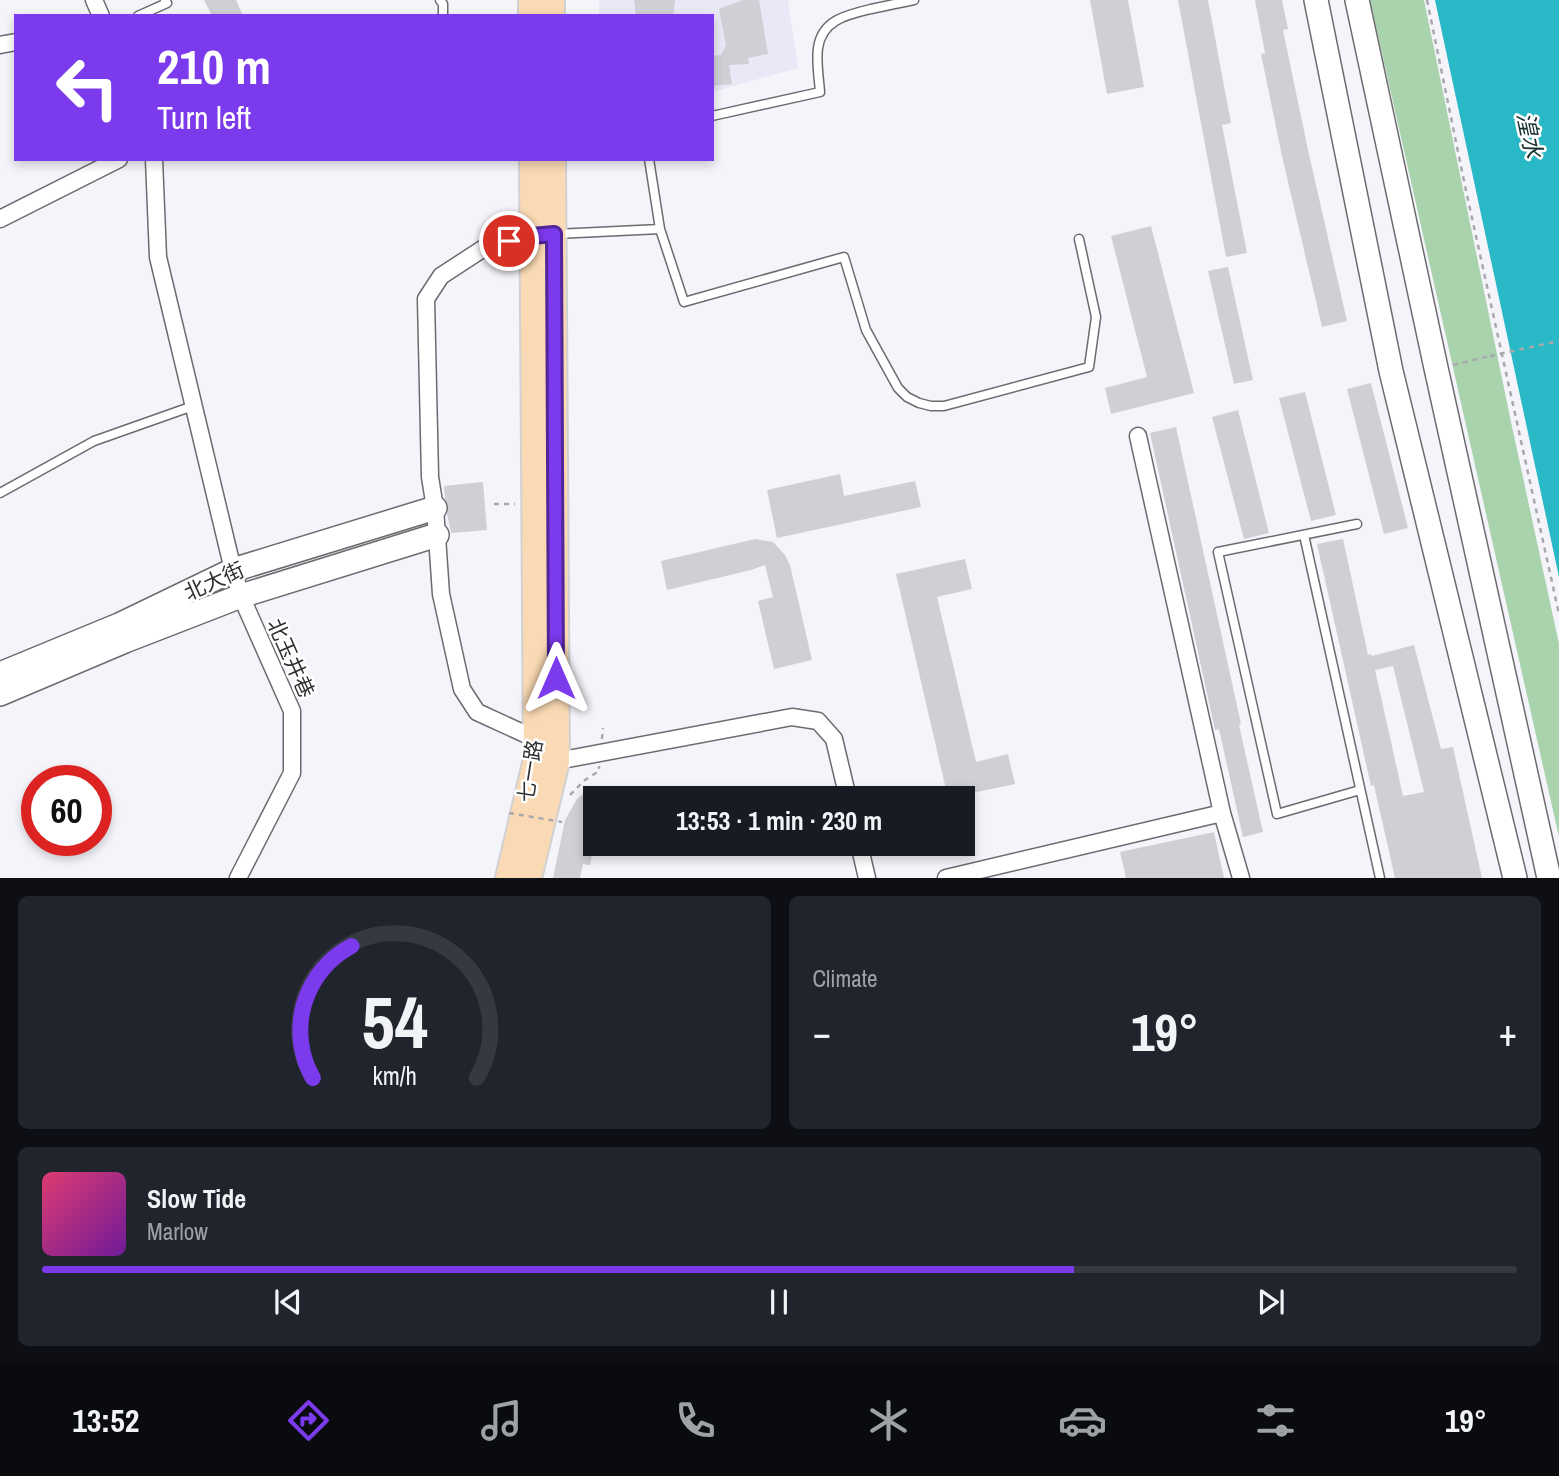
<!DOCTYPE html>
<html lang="en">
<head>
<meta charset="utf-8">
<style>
  :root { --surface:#171b24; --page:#20242c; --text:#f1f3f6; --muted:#9ea1a6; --line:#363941; --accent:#7c3aed }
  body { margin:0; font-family:"Archivo Narrow","Noto Sans SC",sans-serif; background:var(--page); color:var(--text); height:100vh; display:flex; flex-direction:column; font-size:26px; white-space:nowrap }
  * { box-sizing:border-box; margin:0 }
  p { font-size:23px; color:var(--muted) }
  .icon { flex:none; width:38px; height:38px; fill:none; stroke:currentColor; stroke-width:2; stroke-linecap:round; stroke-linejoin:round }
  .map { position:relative; height:878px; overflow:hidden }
  .sheet { display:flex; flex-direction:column; gap:18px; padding:18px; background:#0d0f14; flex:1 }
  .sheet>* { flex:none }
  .top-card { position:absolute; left:14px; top:14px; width:700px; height:147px; border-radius:0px; box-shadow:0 4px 10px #0003; background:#7c3aed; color:#fff; overflow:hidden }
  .speed { position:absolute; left:21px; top:765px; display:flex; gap:14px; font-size:35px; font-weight:700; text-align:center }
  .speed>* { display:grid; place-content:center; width:91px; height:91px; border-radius:50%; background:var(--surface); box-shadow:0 4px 10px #0003; line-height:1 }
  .speed .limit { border:10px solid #d22; background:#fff; color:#111 }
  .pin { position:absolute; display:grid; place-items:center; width:60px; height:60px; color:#fff; margin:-30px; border:4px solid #fff; border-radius:50%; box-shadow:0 2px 7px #0007 }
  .me { position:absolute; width:77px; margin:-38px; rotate:0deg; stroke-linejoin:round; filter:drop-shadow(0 0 5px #0008) }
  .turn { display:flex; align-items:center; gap:24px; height:147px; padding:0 28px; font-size:32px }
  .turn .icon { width:91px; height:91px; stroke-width:2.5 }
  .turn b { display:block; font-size:49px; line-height:60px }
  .big { font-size:52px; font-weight:700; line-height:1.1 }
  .sheet .card { flex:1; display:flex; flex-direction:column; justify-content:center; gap:10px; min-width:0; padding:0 24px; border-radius:10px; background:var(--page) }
  .sheet .dial { align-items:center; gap:0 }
  .dial svg { height:182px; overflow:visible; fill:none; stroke:var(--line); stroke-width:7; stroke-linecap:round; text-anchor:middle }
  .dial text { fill:var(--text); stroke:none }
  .song { display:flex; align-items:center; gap:21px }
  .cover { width:84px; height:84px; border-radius:10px; background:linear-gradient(135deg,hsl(340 70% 55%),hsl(280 70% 35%)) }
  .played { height:7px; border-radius:4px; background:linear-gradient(90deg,var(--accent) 70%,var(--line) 70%) }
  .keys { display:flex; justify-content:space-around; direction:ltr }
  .heat { display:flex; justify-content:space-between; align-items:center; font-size:38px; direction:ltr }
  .sheet .tiles { flex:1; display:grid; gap:18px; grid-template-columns:1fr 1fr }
  .card:last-child { grid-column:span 2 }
  .trip { position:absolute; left:583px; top:786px; width:392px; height:70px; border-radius:0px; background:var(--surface); box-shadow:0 4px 10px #0003; font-weight:700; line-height:70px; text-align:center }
  .dock { display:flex; height:112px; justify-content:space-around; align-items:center; background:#090b0e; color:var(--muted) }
  .dock .icon { width:49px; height:49px }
  .dock .current { color:var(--accent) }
  .dock b { font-size:32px; color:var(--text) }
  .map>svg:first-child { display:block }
  .built { fill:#e8e8f6 }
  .green { fill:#a8d3ac }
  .water { fill:#28b8c6 }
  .building { fill:#cfcfd5; fill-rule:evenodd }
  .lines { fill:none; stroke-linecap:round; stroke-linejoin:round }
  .service-casing { stroke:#6b6b70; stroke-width:11 }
  .minor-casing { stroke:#6b6b70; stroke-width:19 }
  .secondary-casing { stroke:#6b6b70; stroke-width:26 }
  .primary-casing { stroke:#d1d1d2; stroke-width:28 }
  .path { stroke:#a8a8ad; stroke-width:2.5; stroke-dasharray:5 5; stroke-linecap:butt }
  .service { stroke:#fff; stroke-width:8 }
  .minor { stroke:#fff; stroke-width:16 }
  .secondary { stroke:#fff; stroke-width:23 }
  .primary { stroke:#fadab4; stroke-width:24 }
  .path-bridge { stroke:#a8a8ad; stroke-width:2.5; stroke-dasharray:5 5; stroke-linecap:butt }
  .route-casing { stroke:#51269a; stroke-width:18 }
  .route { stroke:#7c3aed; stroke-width:12 }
  .labels { text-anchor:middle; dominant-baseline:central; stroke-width:5; stroke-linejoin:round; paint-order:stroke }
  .street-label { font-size:21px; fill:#303033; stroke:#fff }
  .water-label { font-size:23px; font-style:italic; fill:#193032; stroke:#fff }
</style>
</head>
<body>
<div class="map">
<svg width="1559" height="878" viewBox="0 0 1559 878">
  <rect width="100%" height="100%" fill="#f4f4fa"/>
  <path class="built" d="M599,0H787L788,1L798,68L712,92V16H599Z"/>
  <path class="green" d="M1370,0H1424L1511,422L1559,644V837Z"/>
  <path class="water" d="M1435,0H1559V577Z"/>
  <path class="building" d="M204,0H236L243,16H212Z
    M634,0H675L673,16H636Z
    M743,0H759L768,54L748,58L749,64L729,65L732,84L712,86V56L721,55L726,45L719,9Z
    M1090,0H1128L1144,87L1107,94Z
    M1178,0H1208L1231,123L1222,125L1247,253L1226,257Z
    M1255,0H1282L1288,29L1283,30L1308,150L1347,321L1322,327L1282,156L1261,54L1265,53Z
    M1151,226L1194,393L1111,414L1105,388L1147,377L1111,236Z
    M1228,267L1253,380L1234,384L1208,271Z
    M1371,383L1408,528L1384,534L1347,389Z
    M1305,392L1336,515L1311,521L1279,398Z
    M1238,410L1269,533L1244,539L1212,417Z
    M1176,427L1241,724L1239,725L1263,832L1243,837L1219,729L1215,730L1150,433Z
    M840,474L844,496L915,481L921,507L777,538L767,490Z
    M483,482L487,530L451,533L447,514L448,505L445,499L444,486Z
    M755,539L773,542L785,555L790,565L812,660L774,669L758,601L773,597L765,565L751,570L667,590L661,561Z
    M1343,539L1368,655L1371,654L1372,656L1414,645L1441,749L1453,747L1482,878H1395L1374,785L1371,786L1317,544ZM1393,666L1424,792L1403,796L1375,670Z
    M965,559L972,589L937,597L976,762L1008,754L1015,784L948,798L896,574Z
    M595,790V840L590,865L583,864L580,878H553L565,820L577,799L587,791Z
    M1214,832L1224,878H1126L1120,852Z"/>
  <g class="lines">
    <defs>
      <path id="service" d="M440,0L443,4V16
        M138,16L167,3L165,0
        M712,116L820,92C819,78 816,62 818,48C822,20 846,15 871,9C885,6 899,3 914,0
        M660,229L684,302L844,257L866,330L898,388L907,397L919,403L931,406H944L1089,367L1096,317L1079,239
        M556,234L660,229L649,159
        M0,493L94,441L193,406
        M1357,524L1218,552L1277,814L1360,790
        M1304,535L1380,878"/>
      <path id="minor" d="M94,0L101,16
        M0,45L16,42
        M154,159L158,257L233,570L241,596L292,711V773L238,878
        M0,219L119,159
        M1138,436L1222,813L1241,878
        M536,739L477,712L462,689L441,594L435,508L430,477L426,299L441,276L487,246L541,235
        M557,761L792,717L818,721L834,739L848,798
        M859,844L867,878
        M946,878L1222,813"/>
      <path id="secondary" d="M1316,0L1391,371L1515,878
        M1357,0L1436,368L1549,878
        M0,674L119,625L233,570L435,508
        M0,694L125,641L241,596L437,535"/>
      <path id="primary" d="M531,0V16
        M552,0V16
        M508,878L536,759L532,159
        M529,878L557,761L553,159"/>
    </defs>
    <use href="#service" class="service-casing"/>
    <use href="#minor" class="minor-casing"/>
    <use href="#secondary" class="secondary-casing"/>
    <use href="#primary" class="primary-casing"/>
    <path class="path" d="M1427,0L1465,186L1559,614
      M1453,365L1490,356
      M494,504H515
      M602,739L603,728
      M570,795L585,780L599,771V766"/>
    <use href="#service" class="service"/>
    <use href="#minor" class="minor"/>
    <use href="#secondary" class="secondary"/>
    <use href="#primary" class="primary"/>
    <path class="path-bridge" d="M1490,356L1559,341
      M509,813L562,822"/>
  </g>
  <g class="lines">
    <defs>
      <path id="route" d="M509,241L532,236L554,234L556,678"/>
    </defs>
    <use href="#route" class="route-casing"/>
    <use href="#route" class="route"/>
  </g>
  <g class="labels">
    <g class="street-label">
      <text transform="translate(214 581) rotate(-24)">北大街</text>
      <text transform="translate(291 658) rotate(66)">北玉井巷</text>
      <text transform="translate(530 771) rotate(-81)">七一路</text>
    </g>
    <g class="water-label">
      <text transform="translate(1530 135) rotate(78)">湟水</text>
    </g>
  </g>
</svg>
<div class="speed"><div class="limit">60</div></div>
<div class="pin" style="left:509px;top:241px;background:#d93025"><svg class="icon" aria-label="arrive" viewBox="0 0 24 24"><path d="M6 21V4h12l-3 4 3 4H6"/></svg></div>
<svg class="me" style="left:556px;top:678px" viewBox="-20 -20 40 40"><path d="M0-17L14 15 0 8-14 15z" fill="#7c3aed" stroke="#fff" stroke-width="4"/></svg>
<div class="trip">13:53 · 1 min · 230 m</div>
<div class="top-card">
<div class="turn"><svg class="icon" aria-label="left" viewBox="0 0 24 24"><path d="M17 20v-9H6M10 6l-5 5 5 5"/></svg><div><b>210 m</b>Turn left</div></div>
</div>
</div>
<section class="sheet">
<div class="tiles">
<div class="card dial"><svg viewBox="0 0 100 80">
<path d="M14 69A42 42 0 1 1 86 69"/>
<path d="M14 69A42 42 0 0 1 31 11" stroke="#7c3aed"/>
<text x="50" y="56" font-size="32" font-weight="700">54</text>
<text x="50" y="72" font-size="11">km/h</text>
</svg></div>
<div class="card"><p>Climate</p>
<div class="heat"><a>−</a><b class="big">19°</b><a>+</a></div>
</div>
<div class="card">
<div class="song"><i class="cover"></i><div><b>Slow Tide</b><p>Marlow</p></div></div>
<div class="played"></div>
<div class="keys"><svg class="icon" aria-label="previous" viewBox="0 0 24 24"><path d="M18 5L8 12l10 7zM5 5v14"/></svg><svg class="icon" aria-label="pause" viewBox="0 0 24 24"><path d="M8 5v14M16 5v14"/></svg><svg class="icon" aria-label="next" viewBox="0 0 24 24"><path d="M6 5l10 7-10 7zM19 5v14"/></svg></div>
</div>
</div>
</section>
<nav class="dock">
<b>13:52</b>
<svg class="icon current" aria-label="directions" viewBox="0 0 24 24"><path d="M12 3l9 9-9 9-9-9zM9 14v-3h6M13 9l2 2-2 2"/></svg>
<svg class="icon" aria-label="music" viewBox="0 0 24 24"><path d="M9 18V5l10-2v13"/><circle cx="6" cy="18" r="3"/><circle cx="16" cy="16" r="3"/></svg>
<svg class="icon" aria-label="phone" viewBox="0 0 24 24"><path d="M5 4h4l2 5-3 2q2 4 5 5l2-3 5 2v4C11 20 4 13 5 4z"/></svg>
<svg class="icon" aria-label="climate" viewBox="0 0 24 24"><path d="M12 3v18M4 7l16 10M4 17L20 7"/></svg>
<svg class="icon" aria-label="car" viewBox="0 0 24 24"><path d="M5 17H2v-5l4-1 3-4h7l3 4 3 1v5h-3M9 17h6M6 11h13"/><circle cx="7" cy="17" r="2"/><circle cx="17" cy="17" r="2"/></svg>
<svg class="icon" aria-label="filters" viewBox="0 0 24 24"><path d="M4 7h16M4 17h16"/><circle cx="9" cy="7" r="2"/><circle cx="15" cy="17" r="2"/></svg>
<b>19°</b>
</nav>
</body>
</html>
